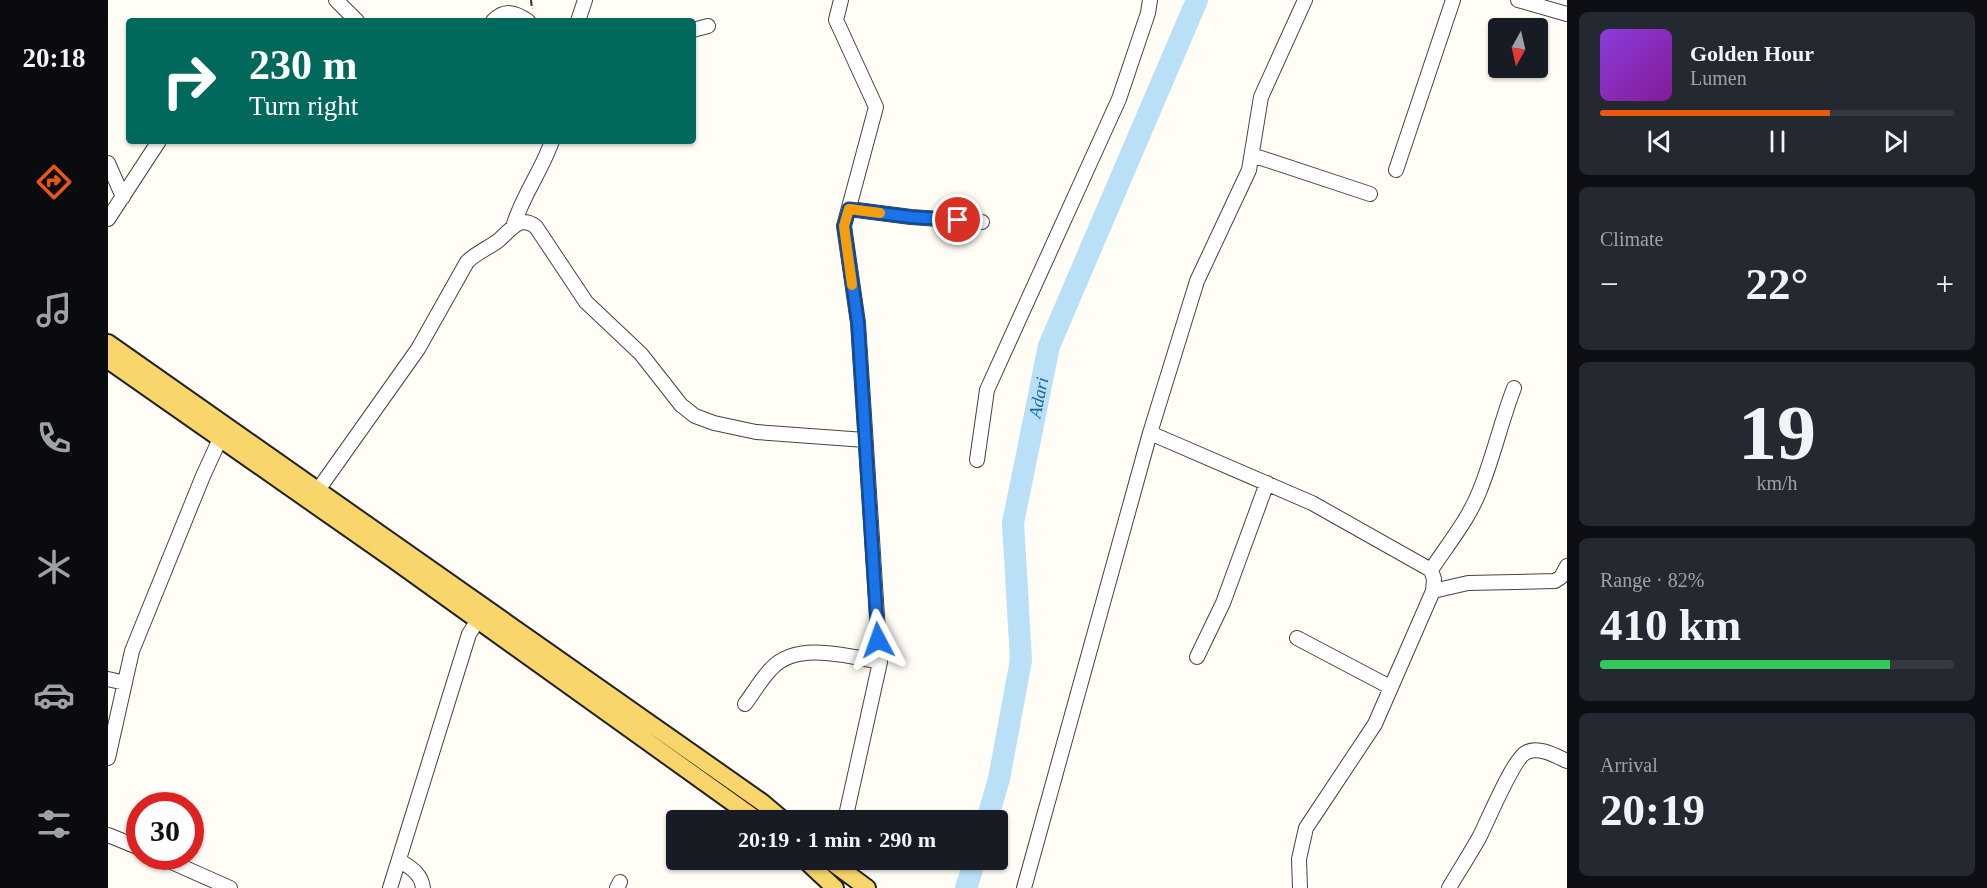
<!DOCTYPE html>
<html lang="en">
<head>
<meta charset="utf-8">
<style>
  :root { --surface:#171b24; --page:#242831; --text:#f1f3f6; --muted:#9ea1a6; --line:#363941; --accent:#ea580c }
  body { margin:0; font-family:Georgia,serif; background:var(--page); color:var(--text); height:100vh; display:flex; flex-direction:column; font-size:22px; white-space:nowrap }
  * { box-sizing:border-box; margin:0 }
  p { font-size:20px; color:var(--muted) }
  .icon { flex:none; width:33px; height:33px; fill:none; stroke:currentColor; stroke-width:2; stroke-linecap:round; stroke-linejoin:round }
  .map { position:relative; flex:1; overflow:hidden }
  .panel { display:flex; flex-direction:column; gap:12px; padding:12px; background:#0d0f14; width:420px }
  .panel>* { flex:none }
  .guide { position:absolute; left:18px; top:18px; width:570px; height:126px; border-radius:6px; box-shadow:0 2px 4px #0004; background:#00695c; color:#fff; overflow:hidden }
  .needle { width:39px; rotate:188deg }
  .buttons { position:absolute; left:1380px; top:18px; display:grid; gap:12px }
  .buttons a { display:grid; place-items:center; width:60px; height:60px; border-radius:6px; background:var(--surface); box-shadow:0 2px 4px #0004; font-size:30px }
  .speed { position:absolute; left:18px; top:792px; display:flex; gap:12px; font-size:30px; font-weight:700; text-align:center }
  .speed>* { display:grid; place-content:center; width:78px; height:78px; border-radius:50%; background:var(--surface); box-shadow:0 2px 4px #0004; line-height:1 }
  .speed .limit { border:9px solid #d22; background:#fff; color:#111 }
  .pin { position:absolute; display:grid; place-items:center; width:51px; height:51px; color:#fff; margin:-26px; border:3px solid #fff; border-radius:50%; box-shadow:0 2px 6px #0007 }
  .me { position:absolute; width:66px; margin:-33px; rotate:356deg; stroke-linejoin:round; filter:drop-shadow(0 0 4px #0008) }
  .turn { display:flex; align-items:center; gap:21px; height:126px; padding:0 24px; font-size:27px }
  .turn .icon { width:78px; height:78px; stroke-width:2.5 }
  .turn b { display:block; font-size:42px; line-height:51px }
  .big { font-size:45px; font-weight:700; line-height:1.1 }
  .panel .widget { flex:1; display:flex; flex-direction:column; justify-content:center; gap:9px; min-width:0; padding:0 21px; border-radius:9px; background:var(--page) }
  .panel .dial { align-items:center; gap:0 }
  .dial b { font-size:78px; line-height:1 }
  .song { display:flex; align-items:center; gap:18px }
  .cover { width:72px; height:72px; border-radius:9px; background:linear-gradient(135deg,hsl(270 70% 55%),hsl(290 70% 35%)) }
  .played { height:6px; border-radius:3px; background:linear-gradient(90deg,var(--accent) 65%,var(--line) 65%) }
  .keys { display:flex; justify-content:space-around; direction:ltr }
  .heat { display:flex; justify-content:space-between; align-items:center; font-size:33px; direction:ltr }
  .charge { height:9px; border-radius:4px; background:linear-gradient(90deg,#34c759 82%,var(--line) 0) }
  .trip { position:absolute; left:558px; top:810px; width:342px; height:60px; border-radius:6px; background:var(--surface); box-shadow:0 2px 4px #0004; font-weight:700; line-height:60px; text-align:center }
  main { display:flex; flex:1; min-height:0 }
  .tab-bar { display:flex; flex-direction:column; width:108px; justify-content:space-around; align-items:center; background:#090b0e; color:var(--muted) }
  .tab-bar .icon { width:42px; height:42px }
  .tab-bar .on { color:var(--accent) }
  .tab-bar b { font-size:27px; color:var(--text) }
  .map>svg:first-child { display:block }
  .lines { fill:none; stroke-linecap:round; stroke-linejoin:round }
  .river { stroke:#b9e0f7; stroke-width:22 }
  .minor-casing { stroke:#444; stroke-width:16 }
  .major-casing { stroke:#222; stroke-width:20 }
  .path { stroke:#333; stroke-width:2; stroke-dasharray:6 3; stroke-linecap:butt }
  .minor { stroke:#fff; stroke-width:14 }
  .major { stroke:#f9d66b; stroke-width:16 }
  .route-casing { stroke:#114b97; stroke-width:15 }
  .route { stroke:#1a73e8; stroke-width:10 }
  .slow { stroke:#f59e0b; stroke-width:10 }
  .labels { text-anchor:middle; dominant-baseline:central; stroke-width:6; stroke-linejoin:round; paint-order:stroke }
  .water-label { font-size:18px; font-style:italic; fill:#1768a6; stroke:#fff }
</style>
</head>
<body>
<main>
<nav class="tab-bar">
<b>20:18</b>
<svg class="icon on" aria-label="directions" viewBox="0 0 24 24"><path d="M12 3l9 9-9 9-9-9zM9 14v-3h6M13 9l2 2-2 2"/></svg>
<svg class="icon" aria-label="music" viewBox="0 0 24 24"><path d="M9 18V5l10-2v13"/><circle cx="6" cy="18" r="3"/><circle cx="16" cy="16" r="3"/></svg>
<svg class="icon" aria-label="phone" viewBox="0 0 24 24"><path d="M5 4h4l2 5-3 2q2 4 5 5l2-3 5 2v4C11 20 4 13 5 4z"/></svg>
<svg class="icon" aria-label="climate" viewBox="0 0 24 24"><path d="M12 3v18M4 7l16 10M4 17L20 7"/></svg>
<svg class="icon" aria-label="car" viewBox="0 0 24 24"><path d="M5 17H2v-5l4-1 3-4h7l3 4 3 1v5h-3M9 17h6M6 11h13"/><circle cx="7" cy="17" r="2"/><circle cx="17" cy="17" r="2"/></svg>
<svg class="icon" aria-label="filters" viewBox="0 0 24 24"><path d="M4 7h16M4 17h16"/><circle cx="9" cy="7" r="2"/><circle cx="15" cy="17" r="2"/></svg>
</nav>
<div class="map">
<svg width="1459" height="888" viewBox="0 0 1459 888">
  <rect width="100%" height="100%" fill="#fffdf5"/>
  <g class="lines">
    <g class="river">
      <path id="s1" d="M879,820L891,779L913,660L905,523L941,346L1089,0"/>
      <path d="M858,888L867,860"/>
    </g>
    <defs>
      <path id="minor" d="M228,0L249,21
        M733,0L728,20L768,107L736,226L750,323L772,662L737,820
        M1410,0L1459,14
        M385,21C397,9 407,12 420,21
        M470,21L477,0
        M585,30L600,26
        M1144,155L1262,194
        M0,163L15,197
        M1288,170L1345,0
        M741,209L803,217L874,222
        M0,219L51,141
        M406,224C415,195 434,170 444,141
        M1042,433L1204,503L1323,570L1326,579L1325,591L1267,724L1198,828L1191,859L1192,888
        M869,460L879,390L1011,99L1040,13L1042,0
        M210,490L310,349L359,262C369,252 381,248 391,240C403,230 412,214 428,227L478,302L533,354L573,405L587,416L606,423L648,432L757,440
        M1323,570C1340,544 1361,519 1372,490C1385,458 1393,422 1406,388
        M1325,591L1360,583L1447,581L1453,577L1459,566
        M1189,638L1282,687
        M1089,657L1115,603L1159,483
        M0,679L17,683
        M637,704C646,692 653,679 663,669C688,641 739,656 772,662
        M0,758L24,651L95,476L116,430
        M0,835L32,848
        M50,856L122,888
        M291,860C303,868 313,873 315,888
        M282,888L361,634L370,620
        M509,888L512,882
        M916,888L1042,433L1089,281L1141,170L1153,97L1197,0
        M1341,888C1351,871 1362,854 1372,836C1380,820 1406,757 1419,752C1431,746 1448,756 1459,761"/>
      <path id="major" d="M0,343L655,803L675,820
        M0,360L286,560L649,820
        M697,860L727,888
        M721,860L759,888"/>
    </defs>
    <use href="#minor" class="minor-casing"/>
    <use href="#major" class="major-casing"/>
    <path class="path" d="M423,0L424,9"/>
    <use href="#minor" class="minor"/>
    <use href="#major" class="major"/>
  </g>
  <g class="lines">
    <defs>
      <path id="route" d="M770,640L750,323L736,226L741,209L803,217L850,220"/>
    </defs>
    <use href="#route" class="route-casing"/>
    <use href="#route" class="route"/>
    <path class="slow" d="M744,285L736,226L741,209L772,213"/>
  </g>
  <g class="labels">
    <g class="water-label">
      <text stroke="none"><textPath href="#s1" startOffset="429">Adari</textPath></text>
    </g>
  </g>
</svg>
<div class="buttons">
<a><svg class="needle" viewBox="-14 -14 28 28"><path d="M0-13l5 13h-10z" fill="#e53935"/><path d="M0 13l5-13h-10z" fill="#9ea1a6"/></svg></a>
</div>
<div class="speed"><div class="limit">30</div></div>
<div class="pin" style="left:850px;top:220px;background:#d93025"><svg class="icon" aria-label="arrive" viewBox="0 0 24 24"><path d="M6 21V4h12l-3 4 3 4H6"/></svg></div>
<svg class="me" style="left:770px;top:640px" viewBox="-20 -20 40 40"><path d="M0-17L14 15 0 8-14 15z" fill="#1a73e8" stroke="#fff" stroke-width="4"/></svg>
<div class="trip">20:19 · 1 min · 290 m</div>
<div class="guide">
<div class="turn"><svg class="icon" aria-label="right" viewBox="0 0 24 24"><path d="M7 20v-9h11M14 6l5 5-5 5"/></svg><div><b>230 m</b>Turn right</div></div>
</div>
</div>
<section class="panel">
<div class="widget">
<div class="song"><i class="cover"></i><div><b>Golden Hour</b><p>Lumen</p></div></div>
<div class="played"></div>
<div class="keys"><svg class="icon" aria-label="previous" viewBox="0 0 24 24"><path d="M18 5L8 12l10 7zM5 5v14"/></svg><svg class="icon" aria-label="pause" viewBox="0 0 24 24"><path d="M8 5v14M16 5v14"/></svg><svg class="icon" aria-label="next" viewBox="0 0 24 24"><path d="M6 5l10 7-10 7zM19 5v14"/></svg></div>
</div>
<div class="widget"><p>Climate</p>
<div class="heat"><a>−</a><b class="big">22°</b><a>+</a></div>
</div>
<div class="widget dial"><b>19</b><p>km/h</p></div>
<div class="widget"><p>Range · 82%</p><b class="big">410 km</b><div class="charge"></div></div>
<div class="widget"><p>Arrival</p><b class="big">20:19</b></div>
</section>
</main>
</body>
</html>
